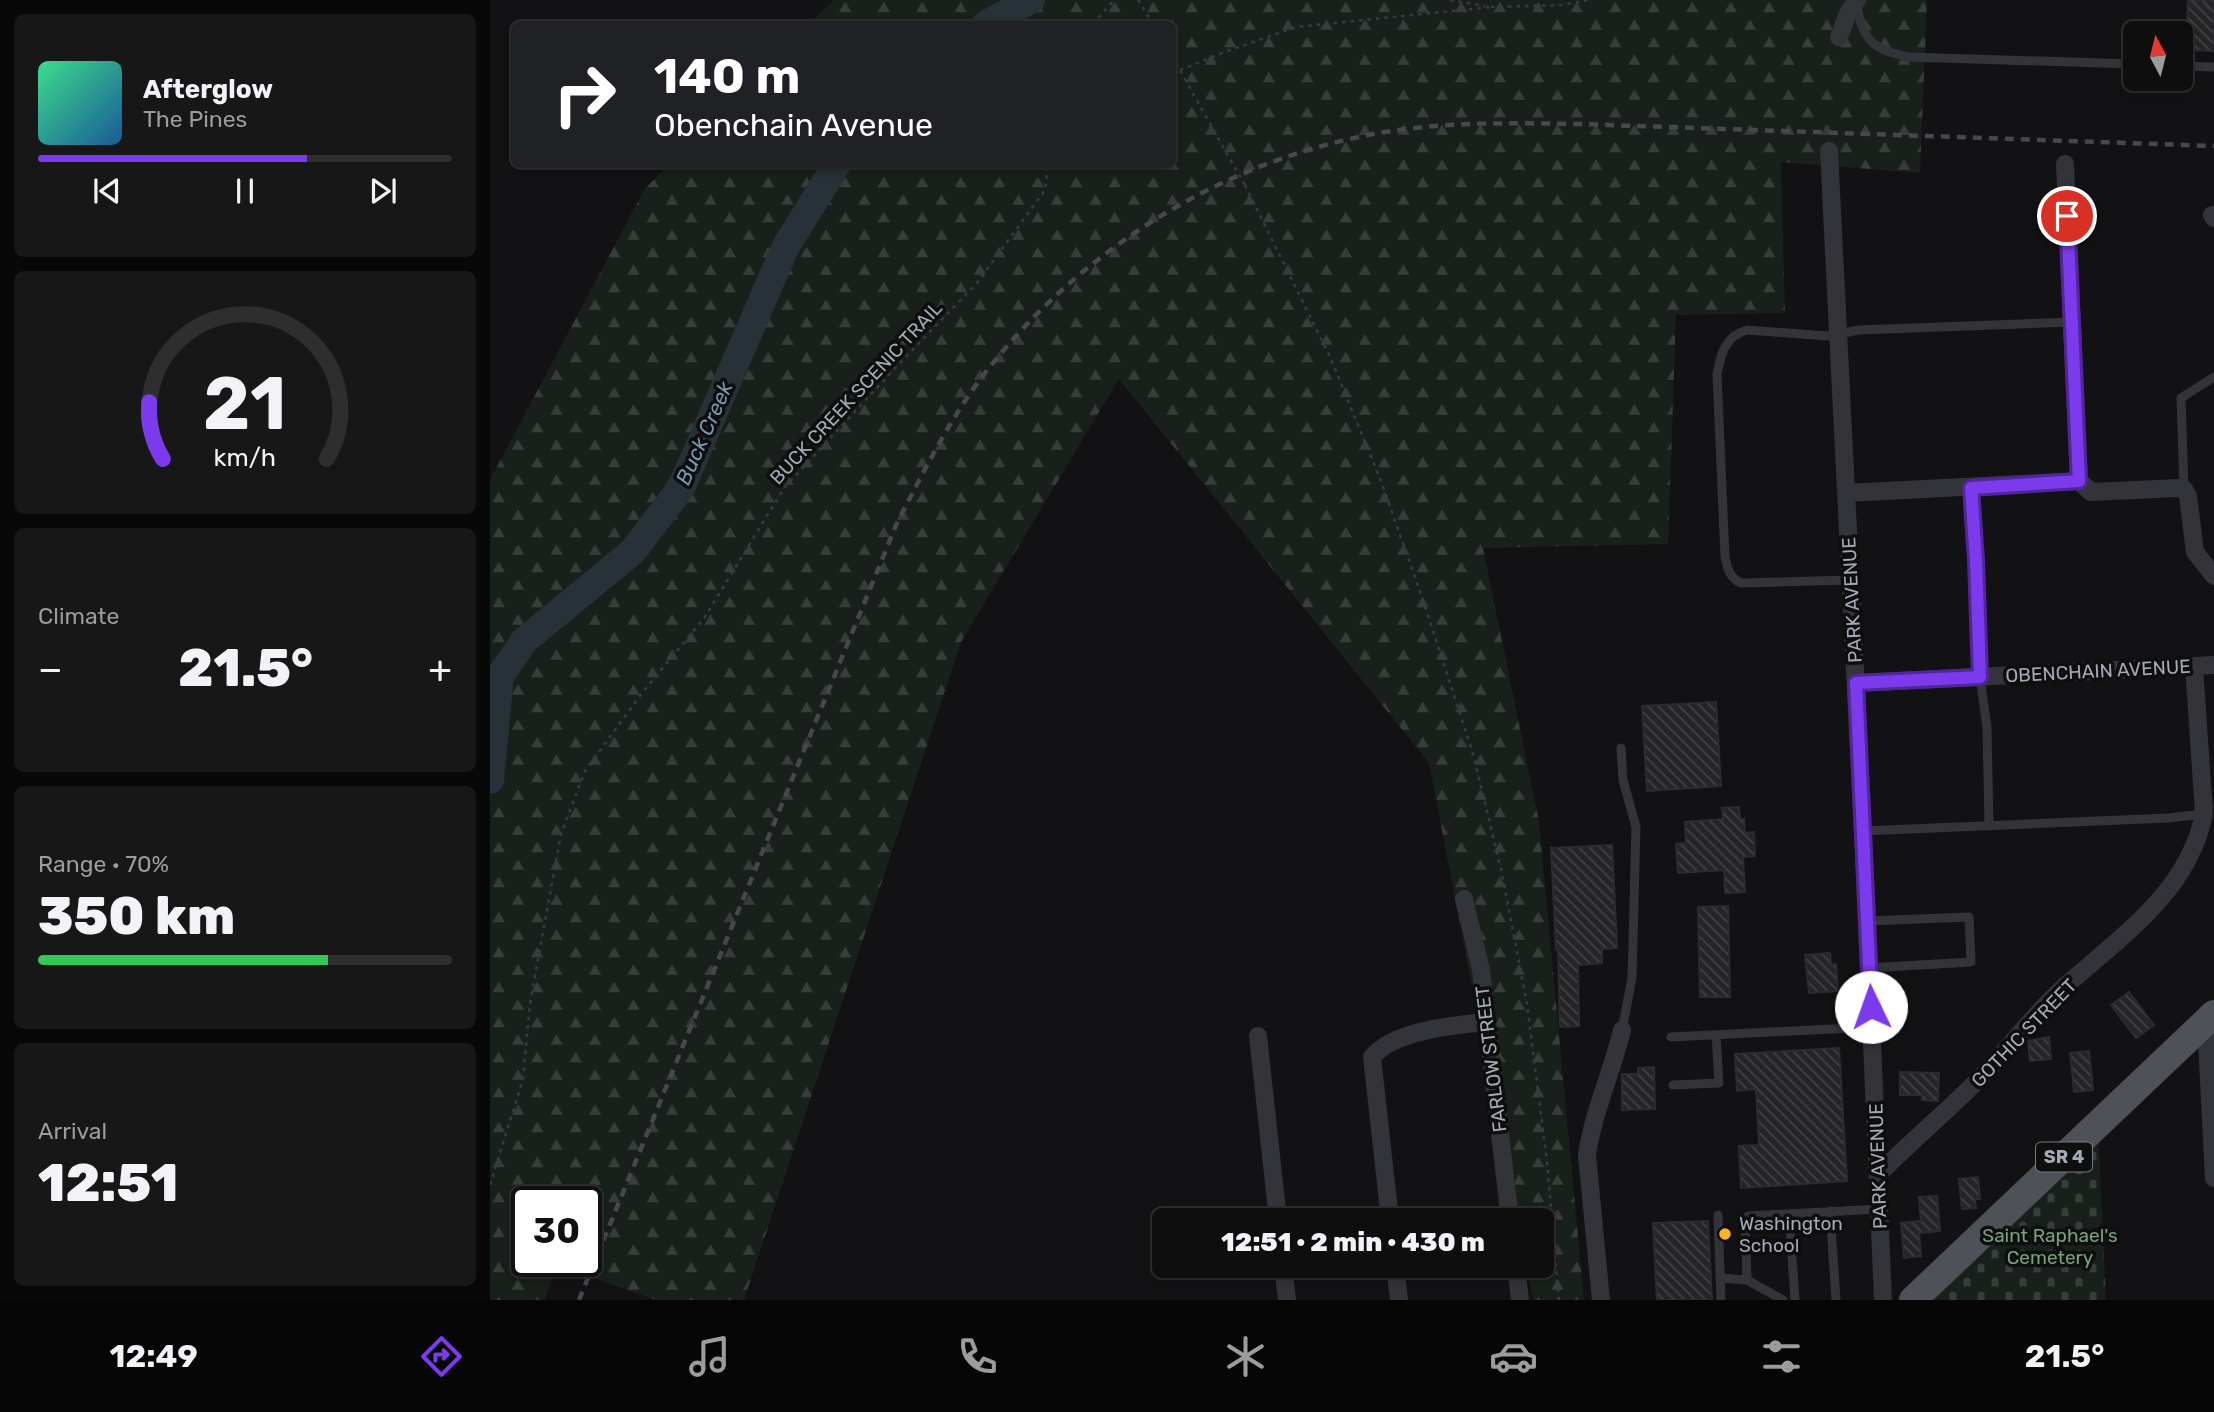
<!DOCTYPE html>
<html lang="en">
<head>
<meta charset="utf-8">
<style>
  :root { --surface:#0e0e0f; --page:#171718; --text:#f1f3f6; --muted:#9b9c9e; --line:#2e2e2f; --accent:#7c3aed }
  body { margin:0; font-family:Rubik,sans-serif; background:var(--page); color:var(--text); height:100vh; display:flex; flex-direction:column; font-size:26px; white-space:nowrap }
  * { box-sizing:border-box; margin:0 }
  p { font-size:23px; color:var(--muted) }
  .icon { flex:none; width:38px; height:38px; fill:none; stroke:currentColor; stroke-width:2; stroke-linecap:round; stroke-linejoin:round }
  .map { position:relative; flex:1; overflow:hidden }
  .sheet { display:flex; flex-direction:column; gap:14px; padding:14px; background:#080808; width:490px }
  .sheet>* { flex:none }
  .hud { position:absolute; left:21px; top:21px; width:665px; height:147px; border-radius:10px; box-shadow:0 4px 10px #0003,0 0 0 2px var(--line); background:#202124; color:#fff; overflow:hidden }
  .needle { width:46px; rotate:353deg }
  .buttons { position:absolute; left:1633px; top:21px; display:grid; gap:14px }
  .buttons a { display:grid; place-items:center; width:70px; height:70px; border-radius:10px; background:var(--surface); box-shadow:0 4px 10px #0003,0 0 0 2px var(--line); font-size:35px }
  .speed { position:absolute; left:21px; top:1186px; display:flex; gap:14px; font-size:35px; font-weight:700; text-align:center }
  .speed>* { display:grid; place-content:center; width:91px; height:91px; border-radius:50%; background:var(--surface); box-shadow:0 4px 10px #0003,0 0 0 2px var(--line); line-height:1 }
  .speed .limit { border:4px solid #111; border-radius:10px; background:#fff; color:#111 }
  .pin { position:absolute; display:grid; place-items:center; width:60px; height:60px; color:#fff; margin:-30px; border:4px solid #fff; border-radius:50%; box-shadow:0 2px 7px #0007 }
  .me { position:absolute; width:77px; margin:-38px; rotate:357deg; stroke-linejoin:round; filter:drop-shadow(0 0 5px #0008) }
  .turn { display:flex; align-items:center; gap:24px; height:147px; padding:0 28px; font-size:32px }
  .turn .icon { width:91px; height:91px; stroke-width:2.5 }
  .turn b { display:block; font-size:49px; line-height:60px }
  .big { font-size:52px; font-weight:800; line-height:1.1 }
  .sheet .card { flex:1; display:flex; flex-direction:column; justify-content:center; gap:10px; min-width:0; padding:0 24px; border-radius:10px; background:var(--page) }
  .sheet .dial { align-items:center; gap:0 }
  .dial svg { height:182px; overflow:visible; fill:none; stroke:var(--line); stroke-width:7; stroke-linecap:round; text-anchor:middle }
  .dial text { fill:var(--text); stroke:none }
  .song { display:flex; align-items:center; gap:21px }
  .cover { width:84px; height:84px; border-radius:10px; background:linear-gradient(135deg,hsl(150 70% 55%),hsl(210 70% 35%)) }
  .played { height:7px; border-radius:4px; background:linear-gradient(90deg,var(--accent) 65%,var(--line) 65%) }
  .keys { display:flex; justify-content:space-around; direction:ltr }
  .heat { display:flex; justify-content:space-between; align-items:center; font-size:38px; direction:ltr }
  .charge { height:10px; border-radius:5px; background:linear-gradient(90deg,#34c759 70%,var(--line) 0) }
  .trip { position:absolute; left:662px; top:1208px; width:402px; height:70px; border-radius:10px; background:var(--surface); box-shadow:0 4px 10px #0003,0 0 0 2px var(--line); font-weight:800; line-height:70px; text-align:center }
  .menu { display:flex; height:112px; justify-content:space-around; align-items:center; background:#060606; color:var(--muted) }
  .menu .icon { width:49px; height:49px }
  .menu .active { color:var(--accent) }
  .menu b { font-size:32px; color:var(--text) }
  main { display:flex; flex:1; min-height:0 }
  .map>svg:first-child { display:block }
  .forest { fill:url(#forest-firs); fill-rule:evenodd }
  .cemetery { fill:url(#cemetery-stones) }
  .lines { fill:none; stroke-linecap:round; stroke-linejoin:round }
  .river { stroke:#283138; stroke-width:28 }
  .building { fill:url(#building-back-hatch); stroke:#2c2c30; stroke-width:2 }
  .path { stroke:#393b40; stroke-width:2.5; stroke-dasharray:3.5 5; stroke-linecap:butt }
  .lane { stroke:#333439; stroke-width:9 }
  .street { stroke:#333439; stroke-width:18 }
  .primary { stroke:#4f5159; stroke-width:28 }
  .rail { stroke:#46484e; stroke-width:4.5; stroke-dasharray:9 7; stroke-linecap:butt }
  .path-bridge { stroke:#393b40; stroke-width:2.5; stroke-dasharray:3.5 5; stroke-linecap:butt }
  .route-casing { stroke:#51269a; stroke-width:18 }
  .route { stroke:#7c3aed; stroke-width:12 }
  .poi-dot { fill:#fab325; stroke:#0e0e0f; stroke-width:2.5 }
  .labels { text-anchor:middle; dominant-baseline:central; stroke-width:7; stroke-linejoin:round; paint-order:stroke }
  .shield { fill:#0e0e0f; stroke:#767a83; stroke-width:2 }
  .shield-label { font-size:18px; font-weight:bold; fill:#a3a9b5 }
  .street-label { font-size:19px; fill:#a3a9b5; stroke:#0e0e0f }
  .poi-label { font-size:19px; fill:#a3a9b5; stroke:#0e0e0f; text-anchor:start }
  .park-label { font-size:19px; fill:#79a17c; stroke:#0e0e0f }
  .water-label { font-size:21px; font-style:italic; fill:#7897b2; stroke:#0e0e0f }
</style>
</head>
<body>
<main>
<section class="sheet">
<div class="card">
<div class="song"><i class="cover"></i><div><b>Afterglow</b><p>The Pines</p></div></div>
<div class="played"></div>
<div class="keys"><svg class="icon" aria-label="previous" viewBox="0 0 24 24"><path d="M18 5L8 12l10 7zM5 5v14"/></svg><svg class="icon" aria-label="pause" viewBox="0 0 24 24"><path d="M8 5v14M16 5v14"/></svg><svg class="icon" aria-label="next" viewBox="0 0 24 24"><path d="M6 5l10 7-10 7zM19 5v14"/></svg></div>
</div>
<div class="card dial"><svg viewBox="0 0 100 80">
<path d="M14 69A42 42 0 1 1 86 69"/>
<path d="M14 69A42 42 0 0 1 8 44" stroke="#7c3aed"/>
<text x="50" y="56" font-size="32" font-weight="700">21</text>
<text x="50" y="72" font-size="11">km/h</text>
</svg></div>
<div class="card"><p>Climate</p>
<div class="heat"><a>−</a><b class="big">21.5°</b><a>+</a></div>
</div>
<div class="card"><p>Range · 70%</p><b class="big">350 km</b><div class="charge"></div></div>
<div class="card"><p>Arrival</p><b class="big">12:51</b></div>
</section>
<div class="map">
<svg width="1724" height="1300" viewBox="0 0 1724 1300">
  <defs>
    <pattern id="forest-firs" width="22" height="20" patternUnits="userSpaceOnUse" patternTransform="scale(1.75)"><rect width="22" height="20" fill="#191f1a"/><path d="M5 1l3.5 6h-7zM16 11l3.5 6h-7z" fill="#373d39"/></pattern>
    <pattern id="cemetery-stones" width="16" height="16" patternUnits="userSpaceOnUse" patternTransform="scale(1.75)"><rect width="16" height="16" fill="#191f1a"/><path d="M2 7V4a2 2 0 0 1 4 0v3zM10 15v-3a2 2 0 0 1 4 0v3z" fill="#373d39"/></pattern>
    <pattern id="building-back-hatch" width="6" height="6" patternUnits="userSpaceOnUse" patternTransform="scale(1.75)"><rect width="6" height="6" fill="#252528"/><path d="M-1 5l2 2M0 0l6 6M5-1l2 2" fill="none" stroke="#424245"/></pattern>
  </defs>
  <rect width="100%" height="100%" fill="#121214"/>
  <path class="forest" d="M344,0H1437L1430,173L1291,162L1295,313L1186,315L1178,544L993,548L1049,822L1094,1300H1043L1036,1265H1052V1220H1027L939,763L629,379L471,642L254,1300H166L68,1266L54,1300H0V480L154,190L179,164H682V24H319ZM37,1202H96V1262H37Z"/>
  <path class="cemetery" d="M1608,1124L1616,1300H1445L1444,1280Z"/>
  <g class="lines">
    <path class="river" d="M496,24L541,0
      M0,780L10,676L34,641L143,551L191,488L296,246L347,164"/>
  </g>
  <path class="building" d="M1698,0H1724V51L1696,50Z
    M1226,702L1231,786L1157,791L1152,706Z
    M1249,807L1250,819H1254L1255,833L1264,832L1265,856L1253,857L1255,892L1235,893L1234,870L1188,873L1186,844L1196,843L1195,822L1233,819L1232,808Z
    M1122,845L1127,948L1112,949V963L1088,965L1089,1026L1070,1027L1068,950H1066L1061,848Z
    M1238,906L1240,997H1210L1208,907Z
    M1340,953L1341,965L1346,964L1348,991L1319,993L1315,955Z
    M1639,992L1664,1025L1646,1038L1621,1005Z
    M1559,1037L1561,1059L1540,1061L1538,1041Z
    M1349,1048L1357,1181L1251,1188L1249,1146L1269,1145L1266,1089L1247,1091L1245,1054Z
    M1599,1051L1603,1090L1584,1092L1580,1053Z
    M1164,1067L1165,1109L1132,1110V1074H1148V1068Z
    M1410,1072L1449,1073L1448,1101L1432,1100V1095H1410Z
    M1488,1177L1490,1199H1485L1486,1208L1472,1209L1469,1179Z
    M1447,1196L1450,1231L1429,1233L1431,1256L1414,1258L1411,1223L1431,1221L1429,1197Z
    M1218,1221L1222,1300H1167L1163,1223Z"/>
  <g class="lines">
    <path class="path" d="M648,0L663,24
      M960,0L995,6
      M1001,7L1072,5L1098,0
      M603,24L624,0
      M682,56L732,145
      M690,70L740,50L806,27L1001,7
      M755,185L841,359L891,481L933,600L984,757L1012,874L1037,1004L1057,1162L1069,1300
      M0,1185L33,1079L40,1003L71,834L95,771L152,693L215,617L294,488L408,365L487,283L555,190L558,164"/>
    <path class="lane" d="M1366,3C1374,41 1380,48 1418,57L1645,64
      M1690,66L1724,67
      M1481,488L1486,560L1490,677L1497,728L1499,826
      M1694,489L1691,398L1724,377
      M1361,580L1251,583C1239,577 1238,570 1235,557L1227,374C1231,354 1235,336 1257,330L1338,336L1369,330L1582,322
      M1131,748L1133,780L1146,827L1142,978L1132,1030
      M1373,831L1678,818L1714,814
      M1377,921L1479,917L1481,962L1379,968
      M1181,1037L1382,1027
      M1183,1085L1229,1083L1226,1035
      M1340,1211L1346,1300
      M1299,1214L1305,1300
      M1228,1215L1231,1300
      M1230,1278L1257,1280L1293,1300
      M1257,1280L1255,1220L1258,1216L1389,1209"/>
    <path class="street" d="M1349,37L1358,13L1367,0
      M1339,151L1373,831L1393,1300
      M1575,164L1589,481
      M1722,215L1724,218
      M1589,481L1601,492L1689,488L1694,489L1698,496L1705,552L1724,576
      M1357,493L1589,481
      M1366,683L1724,665
      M974,899L991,970L1020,1220
      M1716,1022L1724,1178
      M768,1036L788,1220
      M1388,1175C1419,1143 1453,1115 1485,1083C1515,1053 1540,1018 1572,989C1628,938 1698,894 1714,814L1704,666
      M900,1220L882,1057C904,1030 965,1025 997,1022
      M793,1265L797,1300
      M905,1265L909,1300
      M1026,1265L1030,1300
      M1111,1300L1097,1155C1103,1113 1122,1072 1132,1030"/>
    <path class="primary" d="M1423,1300L1724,1014"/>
    <path class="rail" d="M89,1300L407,523C433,473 458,422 492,377C585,255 723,166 874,136C945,121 1019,123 1091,124L1724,146"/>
    <path class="path-bridge" d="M732,145L755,185"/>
  </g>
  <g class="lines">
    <defs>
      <path id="route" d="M1381,1007L1366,683L1490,677L1486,560L1481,488L1589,481L1577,216"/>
    </defs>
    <use href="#route" class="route-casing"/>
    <use href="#route" class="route"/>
  </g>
  <circle class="poi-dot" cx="1235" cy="1234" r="7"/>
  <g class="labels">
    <rect class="shield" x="1546" y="1142.5" width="56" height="29" rx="5"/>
    <g class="shield-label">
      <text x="1574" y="1157">SR 4</text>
    </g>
    <g class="street-label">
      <text transform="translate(366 393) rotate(-47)">BUCK CREEK SCENIC TRAIL</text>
      <text transform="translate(1362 600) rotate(-93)">PARK AVENUE</text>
      <text transform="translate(1608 671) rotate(-3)">OBENCHAIN AVENUE</text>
      <text transform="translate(1534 1033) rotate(-46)">GOTHIC STREET</text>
      <text transform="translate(1001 1059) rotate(-97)">FARLOW STREET</text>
      <text transform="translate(1388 1166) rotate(-92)">PARK AVENUE</text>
    </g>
    <g class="poi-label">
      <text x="1249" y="1223">Washington<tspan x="1249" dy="22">School</tspan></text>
    </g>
    <g class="park-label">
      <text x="1560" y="1235">Saint Raphael's<tspan x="1560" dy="22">Cemetery</tspan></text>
    </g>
    <g class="water-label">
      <text transform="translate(214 433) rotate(-66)">Buck Creek</text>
    </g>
  </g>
</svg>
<div class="buttons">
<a><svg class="needle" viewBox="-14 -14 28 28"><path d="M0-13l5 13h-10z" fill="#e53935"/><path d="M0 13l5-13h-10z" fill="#9b9c9e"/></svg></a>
</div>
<div class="speed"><div class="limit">30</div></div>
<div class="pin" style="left:1577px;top:216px;background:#d93025"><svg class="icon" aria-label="arrive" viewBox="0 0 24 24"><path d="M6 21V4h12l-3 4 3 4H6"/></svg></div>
<svg class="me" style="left:1381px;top:1007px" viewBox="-20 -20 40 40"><circle r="19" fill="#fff"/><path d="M0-13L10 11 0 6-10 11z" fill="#7c3aed"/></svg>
<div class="trip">12:51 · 2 min · 430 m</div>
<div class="hud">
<div class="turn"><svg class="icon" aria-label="right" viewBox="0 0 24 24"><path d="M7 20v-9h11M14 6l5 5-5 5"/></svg><div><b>140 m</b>Obenchain Avenue</div></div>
</div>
</div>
</main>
<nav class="menu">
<b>12:49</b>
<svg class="icon active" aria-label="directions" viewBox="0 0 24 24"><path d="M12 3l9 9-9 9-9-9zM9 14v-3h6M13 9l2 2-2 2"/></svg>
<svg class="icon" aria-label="music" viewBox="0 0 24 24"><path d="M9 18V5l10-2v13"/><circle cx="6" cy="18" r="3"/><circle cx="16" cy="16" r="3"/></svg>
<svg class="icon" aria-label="phone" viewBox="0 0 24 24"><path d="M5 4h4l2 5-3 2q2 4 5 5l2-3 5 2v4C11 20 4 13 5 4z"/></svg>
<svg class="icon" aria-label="climate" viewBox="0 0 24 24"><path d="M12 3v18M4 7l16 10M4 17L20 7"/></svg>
<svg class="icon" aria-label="car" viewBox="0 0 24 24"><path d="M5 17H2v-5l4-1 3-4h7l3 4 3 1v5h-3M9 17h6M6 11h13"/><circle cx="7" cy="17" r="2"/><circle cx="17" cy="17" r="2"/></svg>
<svg class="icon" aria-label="filters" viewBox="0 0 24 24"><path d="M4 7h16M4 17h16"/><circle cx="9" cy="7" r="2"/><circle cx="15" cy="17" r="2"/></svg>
<b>21.5°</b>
</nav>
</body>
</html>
